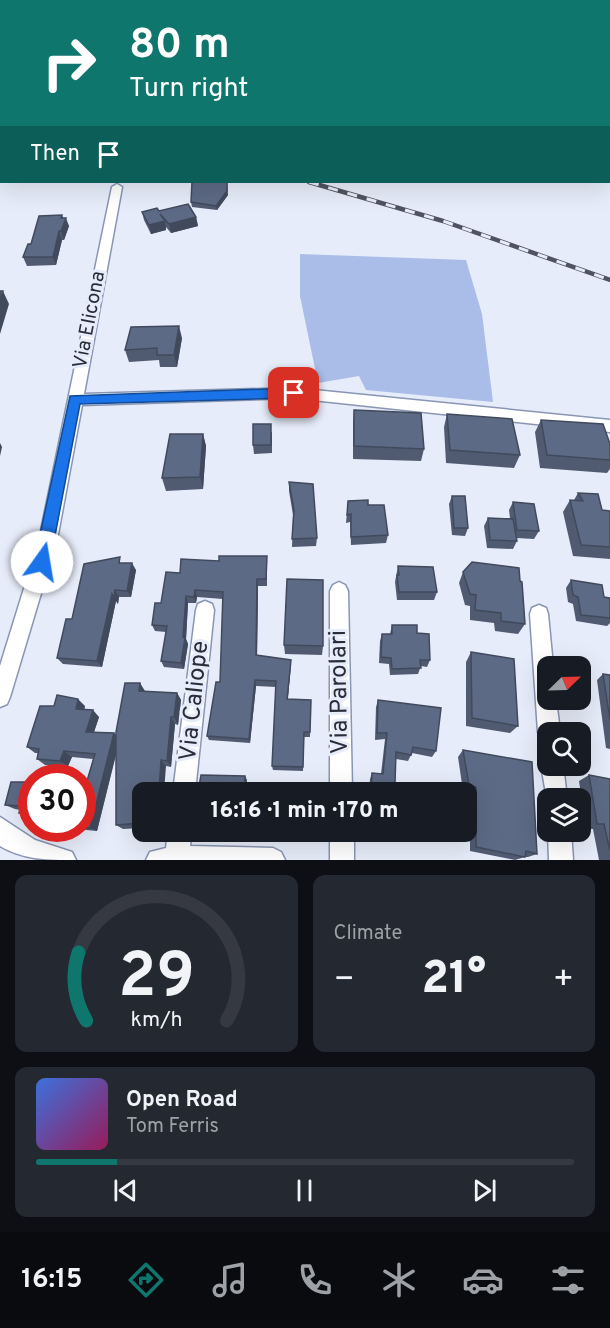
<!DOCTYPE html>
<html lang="en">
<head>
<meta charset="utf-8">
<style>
  :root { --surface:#171b24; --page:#242831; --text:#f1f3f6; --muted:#9ea1a6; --line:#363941; --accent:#0f766e }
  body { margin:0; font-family:Overpass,sans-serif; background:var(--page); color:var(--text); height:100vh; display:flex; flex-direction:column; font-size:22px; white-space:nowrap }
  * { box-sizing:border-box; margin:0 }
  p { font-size:20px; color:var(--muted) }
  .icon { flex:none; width:33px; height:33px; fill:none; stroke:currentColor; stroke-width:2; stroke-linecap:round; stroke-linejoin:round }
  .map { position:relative; height:860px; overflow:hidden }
  .drawer { display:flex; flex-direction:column; gap:15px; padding:15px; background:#0d0f14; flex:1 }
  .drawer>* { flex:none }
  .banner { position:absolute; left:0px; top:0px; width:610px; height:183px; box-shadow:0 6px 24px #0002; background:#0f766e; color:#fff; overflow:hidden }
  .needle { width:39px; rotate:67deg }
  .fabs { position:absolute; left:537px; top:656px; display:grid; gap:12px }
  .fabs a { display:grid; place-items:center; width:54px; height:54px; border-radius:12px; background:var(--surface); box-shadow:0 6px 24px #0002; font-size:30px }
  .speed { position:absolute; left:18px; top:764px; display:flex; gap:12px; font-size:30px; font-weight:700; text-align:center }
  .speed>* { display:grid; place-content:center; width:78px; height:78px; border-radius:50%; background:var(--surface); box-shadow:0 6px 24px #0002; line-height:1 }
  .speed .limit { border:9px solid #d22; background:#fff; color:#111 }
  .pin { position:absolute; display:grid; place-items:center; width:51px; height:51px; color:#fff; margin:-26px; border-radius:12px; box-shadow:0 3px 9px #0006 }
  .me { position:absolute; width:66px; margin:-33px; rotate:13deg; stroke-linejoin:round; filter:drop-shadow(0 0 4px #0008) }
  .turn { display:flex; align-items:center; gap:21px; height:126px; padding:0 30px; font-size:27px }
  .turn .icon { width:78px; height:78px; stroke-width:2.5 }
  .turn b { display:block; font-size:42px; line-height:51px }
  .then { display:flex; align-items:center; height:57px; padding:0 30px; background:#0003; gap:12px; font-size:22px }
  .big { font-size:45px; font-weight:800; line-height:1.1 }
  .drawer .tile { flex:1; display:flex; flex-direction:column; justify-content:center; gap:9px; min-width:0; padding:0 21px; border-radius:12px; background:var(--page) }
  .drawer .dial { align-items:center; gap:0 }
  .dial svg { height:156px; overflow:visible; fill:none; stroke:var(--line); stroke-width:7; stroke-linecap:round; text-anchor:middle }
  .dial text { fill:var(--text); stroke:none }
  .song { display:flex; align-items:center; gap:18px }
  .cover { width:72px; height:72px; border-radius:9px; background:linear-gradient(135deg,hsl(220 70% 55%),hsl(330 70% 35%)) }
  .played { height:6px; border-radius:3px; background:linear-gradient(90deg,var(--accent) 15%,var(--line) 15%) }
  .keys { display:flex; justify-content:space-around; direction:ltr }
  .heat { display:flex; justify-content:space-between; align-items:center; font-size:33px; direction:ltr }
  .drawer .tiles { flex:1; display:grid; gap:15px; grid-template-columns:1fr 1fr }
  .tile:last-child { grid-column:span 2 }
  .trip { position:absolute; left:132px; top:782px; width:345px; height:60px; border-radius:12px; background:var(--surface); box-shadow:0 6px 24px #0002; font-weight:800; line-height:60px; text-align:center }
  .menu { display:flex; height:96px; justify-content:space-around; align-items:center; background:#090b0e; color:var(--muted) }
  .menu .icon { width:42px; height:42px }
  .menu .on { color:var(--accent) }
  .menu b { font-size:27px; color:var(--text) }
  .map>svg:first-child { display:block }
  .green { fill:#a9bde8 }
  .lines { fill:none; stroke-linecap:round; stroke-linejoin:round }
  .service-casing { stroke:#8996b3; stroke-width:2 }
  .minor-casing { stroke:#8996b3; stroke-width:3 }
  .primary-casing { stroke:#8996b3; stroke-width:3 }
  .service { fill:#fff; fill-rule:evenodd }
  .minor { fill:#fff; fill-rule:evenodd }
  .primary { fill:#fff; fill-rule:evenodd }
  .rail-casing { stroke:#4f5460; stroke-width:4.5 }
  .rail { stroke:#e6ecf9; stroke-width:3; stroke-dasharray:10; stroke-linecap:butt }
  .wall { fill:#505b72 }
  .shaded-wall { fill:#414a5d }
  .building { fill:#5d6a85; stroke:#414a5d; stroke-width:1.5 }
  .route { fill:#1a73e8; stroke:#114b97; stroke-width:1.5 }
  .labels { text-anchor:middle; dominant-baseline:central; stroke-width:6; stroke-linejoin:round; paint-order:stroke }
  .street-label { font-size:20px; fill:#282d39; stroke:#e6ecf9 }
  .near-street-label { font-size:24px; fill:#282d39; stroke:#e6ecf9 }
</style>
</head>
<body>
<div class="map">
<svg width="610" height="860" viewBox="0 0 610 860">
  <rect width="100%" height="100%" fill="#e6ecf9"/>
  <path class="green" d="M300,254L466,260L482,314L493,402L366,390L359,376L318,383L300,296Z"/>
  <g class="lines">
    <defs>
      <path id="service" d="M57,0H61L60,2H57Z
        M168,0L175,2H171Z
        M0,21H2V26L0,27Z"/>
      <path id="minor" d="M415,0H421L414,2Z
        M117,184L122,187L84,394L294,388L610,420V432L294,398L82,405L57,540L10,697L7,704L0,707V666L39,540L112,187Z
        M339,582L345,585L348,591L352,792H330V591L333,585Z
        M205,601L212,604L214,610L195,792H173L196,610L198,604Z
        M539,605L546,608L548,614L553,666H548V699H556L560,732H548V742L541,740L538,732L530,614L532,608Z
        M548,756V765H563L567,798H548V805L541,765L544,757Z
        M0,817L35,840L72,852L76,860C47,860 24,860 0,846Z
        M168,831H192L190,846L273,848L281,852L285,860H146L150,852L166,848Z
        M330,831H354V860H330Z
        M548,831H571L573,860H549Z"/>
      <path id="primary" d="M210,0H223L209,2Z
        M0,101H2V109H0Z"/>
    </defs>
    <use href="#service" class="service-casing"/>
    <use href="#minor" class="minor-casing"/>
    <use href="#primary" class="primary-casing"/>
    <use href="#service" class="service"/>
    <use href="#minor" class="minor"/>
    <use href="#primary" class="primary"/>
    <defs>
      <path id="rail" d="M309,182L443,221L610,280"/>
    </defs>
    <use href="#rail" class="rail-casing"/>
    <use href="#rail" class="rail"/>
  </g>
  <path class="wall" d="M0,0L2,2V15H0Z
    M228,195L217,210L192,207L191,202Z
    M159,211L196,217L198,226L171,233L166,227V230L151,234L144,220L142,212Z
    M63,218L69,226L64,240H62L56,265L27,266L23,257L31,244Z
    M182,338L177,367H160L159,360L129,362L125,350Z
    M354,410L424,449L421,461L353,459V423Z
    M447,414L520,455L514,468L446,463L444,427Z
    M541,420L610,444V469L607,473L540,468L535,432Z
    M272,432V453L254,454L253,445Z
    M203,434L206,446L203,489L166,491L162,478Z
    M289,482L317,538L316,546L292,547L293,515L289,491Z
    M578,493L602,510L610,511V559L573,556L563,512L570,500H574Z
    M452,496L468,528L465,536L452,535L449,504Z
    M348,501L368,505L388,535L386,543L351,545L350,522L346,523Z
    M513,502L539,531L534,539L516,538L517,541L513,549L487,548L484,526L488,518H510L509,510Z
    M123,563L136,570L131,597H119L118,604L116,601L102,667L63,664L57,658L72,619Z
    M267,563V586H258L257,656L291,660L288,699L311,700L310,737H304L303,771L273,770L272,766L276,687L256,686L250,743L209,740L207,736L220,682L223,599L197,597L196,603H188L186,639L188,644L184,669L164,667L161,661L166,632L155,631L152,625L161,603L180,573Z
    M398,566L437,592L434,600H397L395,582Z
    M463,572L525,624L518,634L495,631L494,623L470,620V606L465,605L459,583Z
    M571,580L604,597L610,598V623L607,626L576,621L573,604L568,602L566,588Z
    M392,625L430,660L427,667L421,666L418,674L390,675L389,664L379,663L380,641L382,634H390Z
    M284,645L323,646L322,655L285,654Z
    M471,652L518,726L510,733L466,726V662Z
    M603,674L610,675V749L606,748L597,680Z
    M145,691V692L177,693L181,700L178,725L175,724L171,767L166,766L142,792V828L123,829L116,825V753L97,831L65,828H82V781H87L93,759L72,757L68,766L45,765L37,759L38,753H35L27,747L85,706L84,710L99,717L94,732L114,733L116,735Z
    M378,700L436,751L432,757L412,753L408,761L396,759L395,783L430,792H369L370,779L372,773L381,774L385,739L375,740L376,707Z
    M463,750L537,854L528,857H525L515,860L470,851V793L463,791L458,757Z
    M589,775L610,779V860H599L593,829H586L579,781Z
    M32,782V817H28L19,813L20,810L15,809L5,805Z
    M379,831H397L394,836L379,835Z"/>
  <path class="shaded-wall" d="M104,0H121L119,2H101Z
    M227,182L228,195L217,210L216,206Z
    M62,215L65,222L66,218L69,226L64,240L61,231V218Z
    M196,217L198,226L171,233L169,224Z
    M165,221L166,230L151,234L149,225Z
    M59,231L62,240L56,265L53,257Z
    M3,291L9,304L0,334V302Z
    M179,326L182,338L177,367L174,355Z
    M203,434L206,446L203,489L200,477Z
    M0,443L2,447L0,456Z
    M132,563L136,570L131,597L127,591Z
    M257,579L258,586L257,661L256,655Z
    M115,590L119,597L118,604L116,601L102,667L97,661L112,594Z
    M195,590L197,597L196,603L194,597Z
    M186,596L188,603L186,639L188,644L184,669L181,663Z
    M291,660V666L287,705V699Z
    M255,680L256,686L250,743L249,739Z
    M140,683L145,691L144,699L139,691Z
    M177,693L181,700L178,725L174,717Z
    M78,699L85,706L83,716L76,709Z
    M93,710L99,717L92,738L86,732Z
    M171,717L175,724L171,767L167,761Z
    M114,733L120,739L97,831L90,828Z
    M64,751L72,757L68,766L60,761Z
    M161,760L166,766L164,792H159Z
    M245,776L247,780L246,792H244Z"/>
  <path class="building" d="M0,0H21L20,2H2V5H0Z
    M75,0H104L101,2H87Z
    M360,0H392V2H358Z
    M192,182H227V191L216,206L191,202Z
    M188,204L196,217L169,224L160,214L165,221L149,225L142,212L157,208L159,211Z
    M62,215L61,218H66L61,231H59L53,257H23L28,244H31L39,216Z
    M0,291H3L0,302Z
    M179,326L174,355H157V348L125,350L131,327Z
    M354,410L421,413L424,449L354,446Z
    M447,414L512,419L520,455L450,450Z
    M541,420L603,424L610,444V460L547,455Z
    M253,424H271V445H253Z
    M170,434H203L200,477L162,478Z
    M289,482L313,484L317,538L292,539L294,510Z
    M578,493L598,494L602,510L610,511V547L581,545L570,500L583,501Z
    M452,496H465L468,528H454Z
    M368,500V505H384L388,535L351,537V514L347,515L348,501Z
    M513,502L534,504L539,531L517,530Z
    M488,518L513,519L517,541L490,540Z
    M219,556H267L266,579H257L256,655L291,660L287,699L311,700L310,732H304L303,767L272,766L276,681L255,680L249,739L207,736L216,682H220L223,592L195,590L194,597L186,596L183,637L185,638L181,663L161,661L167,626L152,625L155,603H161L166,572L180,573L181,559L219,561Z
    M120,557L119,563H132L127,591L115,590L114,598L112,594L97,661L57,658L66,619H72L84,564Z
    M472,562L519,568L520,581L522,582L525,624L501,621V613L475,610L476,595L470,594L463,572Z
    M398,566L433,567L437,592H399L397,575H399Z
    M287,579L323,580V646L284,645Z
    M571,580L602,585L604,597L610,598V618L581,615L578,597L573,595Z
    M392,625H417V633L429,634L430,660H420L421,668L392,669L391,658L381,657L382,634H392Z
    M471,652L514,659L518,726L472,718Z
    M603,674L610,675V720Z
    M125,683H140L139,691L177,693L174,717H171L167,761L161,760L159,792H142V823L116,825V732Z
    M57,695L78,699L76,709L93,710L86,732L114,733L90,828L82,827V781H87L95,754L64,751L60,761L37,759L39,749L27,747L40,706H54Z
    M378,700L441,708L436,751L413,747L411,755L396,752L395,783L430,784V792H371L372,773L383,774L387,733H377Z
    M463,750L532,762L537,854L526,851L525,857L476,847V787L469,785Z
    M201,775L245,776L244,792H198Z
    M589,775L610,779V851L604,824H597Z
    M11,782H32V813H19L21,806L5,805Z
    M381,831H397V832Z"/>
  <path class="route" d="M294,388L301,393L294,398L80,404L50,562L48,568L42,570L36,568L34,562L70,396Z"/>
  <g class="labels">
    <g class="street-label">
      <text transform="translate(90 320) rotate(-79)">Via Elicona</text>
    </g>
    <g class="near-street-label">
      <text transform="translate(340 692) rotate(-91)">Via Parolari</text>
      <text transform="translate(195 701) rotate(-84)">Via Caliope</text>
    </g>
  </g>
</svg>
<div class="fabs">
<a><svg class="needle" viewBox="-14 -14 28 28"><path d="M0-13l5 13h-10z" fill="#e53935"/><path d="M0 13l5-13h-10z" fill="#9ea1a6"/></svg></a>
<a><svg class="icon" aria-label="search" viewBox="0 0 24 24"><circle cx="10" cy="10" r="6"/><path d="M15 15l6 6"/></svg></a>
<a><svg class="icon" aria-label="layers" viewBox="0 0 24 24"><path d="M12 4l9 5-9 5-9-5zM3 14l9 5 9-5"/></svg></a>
</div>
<div class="speed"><div class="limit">30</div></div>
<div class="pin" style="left:294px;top:393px;background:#d93025"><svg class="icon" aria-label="arrive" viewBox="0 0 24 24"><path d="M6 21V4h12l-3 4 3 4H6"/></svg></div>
<svg class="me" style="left:42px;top:562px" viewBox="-20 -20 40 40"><circle r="19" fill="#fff"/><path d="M0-13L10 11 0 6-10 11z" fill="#1a73e8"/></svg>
<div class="trip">16:16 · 1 min · 170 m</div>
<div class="banner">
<div class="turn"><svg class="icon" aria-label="right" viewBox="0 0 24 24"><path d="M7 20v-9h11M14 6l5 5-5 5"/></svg><div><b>80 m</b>Turn right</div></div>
<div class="then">Then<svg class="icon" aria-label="arrive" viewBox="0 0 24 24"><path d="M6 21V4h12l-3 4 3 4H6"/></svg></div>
</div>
</div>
<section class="drawer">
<div class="tiles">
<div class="tile dial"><svg viewBox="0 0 100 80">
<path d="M14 69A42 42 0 1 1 86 69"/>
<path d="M14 69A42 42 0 0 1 10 34" stroke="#0f766e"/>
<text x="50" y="56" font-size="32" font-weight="700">29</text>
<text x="50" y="72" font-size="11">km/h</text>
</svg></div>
<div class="tile"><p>Climate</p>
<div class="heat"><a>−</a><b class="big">21°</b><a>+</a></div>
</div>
<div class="tile">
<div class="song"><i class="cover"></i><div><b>Open Road</b><p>Tom Ferris</p></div></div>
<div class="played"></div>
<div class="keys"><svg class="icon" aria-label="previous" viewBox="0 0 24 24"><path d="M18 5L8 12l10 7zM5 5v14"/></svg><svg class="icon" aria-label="pause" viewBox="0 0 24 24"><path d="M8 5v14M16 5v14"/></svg><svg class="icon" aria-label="next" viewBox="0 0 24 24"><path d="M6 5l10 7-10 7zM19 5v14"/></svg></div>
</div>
</div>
</section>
<nav class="menu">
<b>16:15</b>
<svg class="icon on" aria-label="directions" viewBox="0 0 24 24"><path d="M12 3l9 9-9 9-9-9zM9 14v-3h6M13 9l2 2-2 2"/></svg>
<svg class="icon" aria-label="music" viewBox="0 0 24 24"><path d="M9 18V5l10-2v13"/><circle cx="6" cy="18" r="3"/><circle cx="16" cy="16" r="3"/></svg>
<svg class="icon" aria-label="phone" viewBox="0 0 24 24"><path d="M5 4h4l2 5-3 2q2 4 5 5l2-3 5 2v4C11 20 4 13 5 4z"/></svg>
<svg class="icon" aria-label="climate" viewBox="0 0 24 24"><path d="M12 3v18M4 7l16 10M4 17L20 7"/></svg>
<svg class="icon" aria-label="car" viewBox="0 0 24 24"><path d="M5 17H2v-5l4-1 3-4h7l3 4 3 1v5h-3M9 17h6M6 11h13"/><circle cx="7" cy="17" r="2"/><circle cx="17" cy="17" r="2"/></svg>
<svg class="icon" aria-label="filters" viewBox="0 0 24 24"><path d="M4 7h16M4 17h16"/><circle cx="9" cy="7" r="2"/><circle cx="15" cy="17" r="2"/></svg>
</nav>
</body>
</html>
